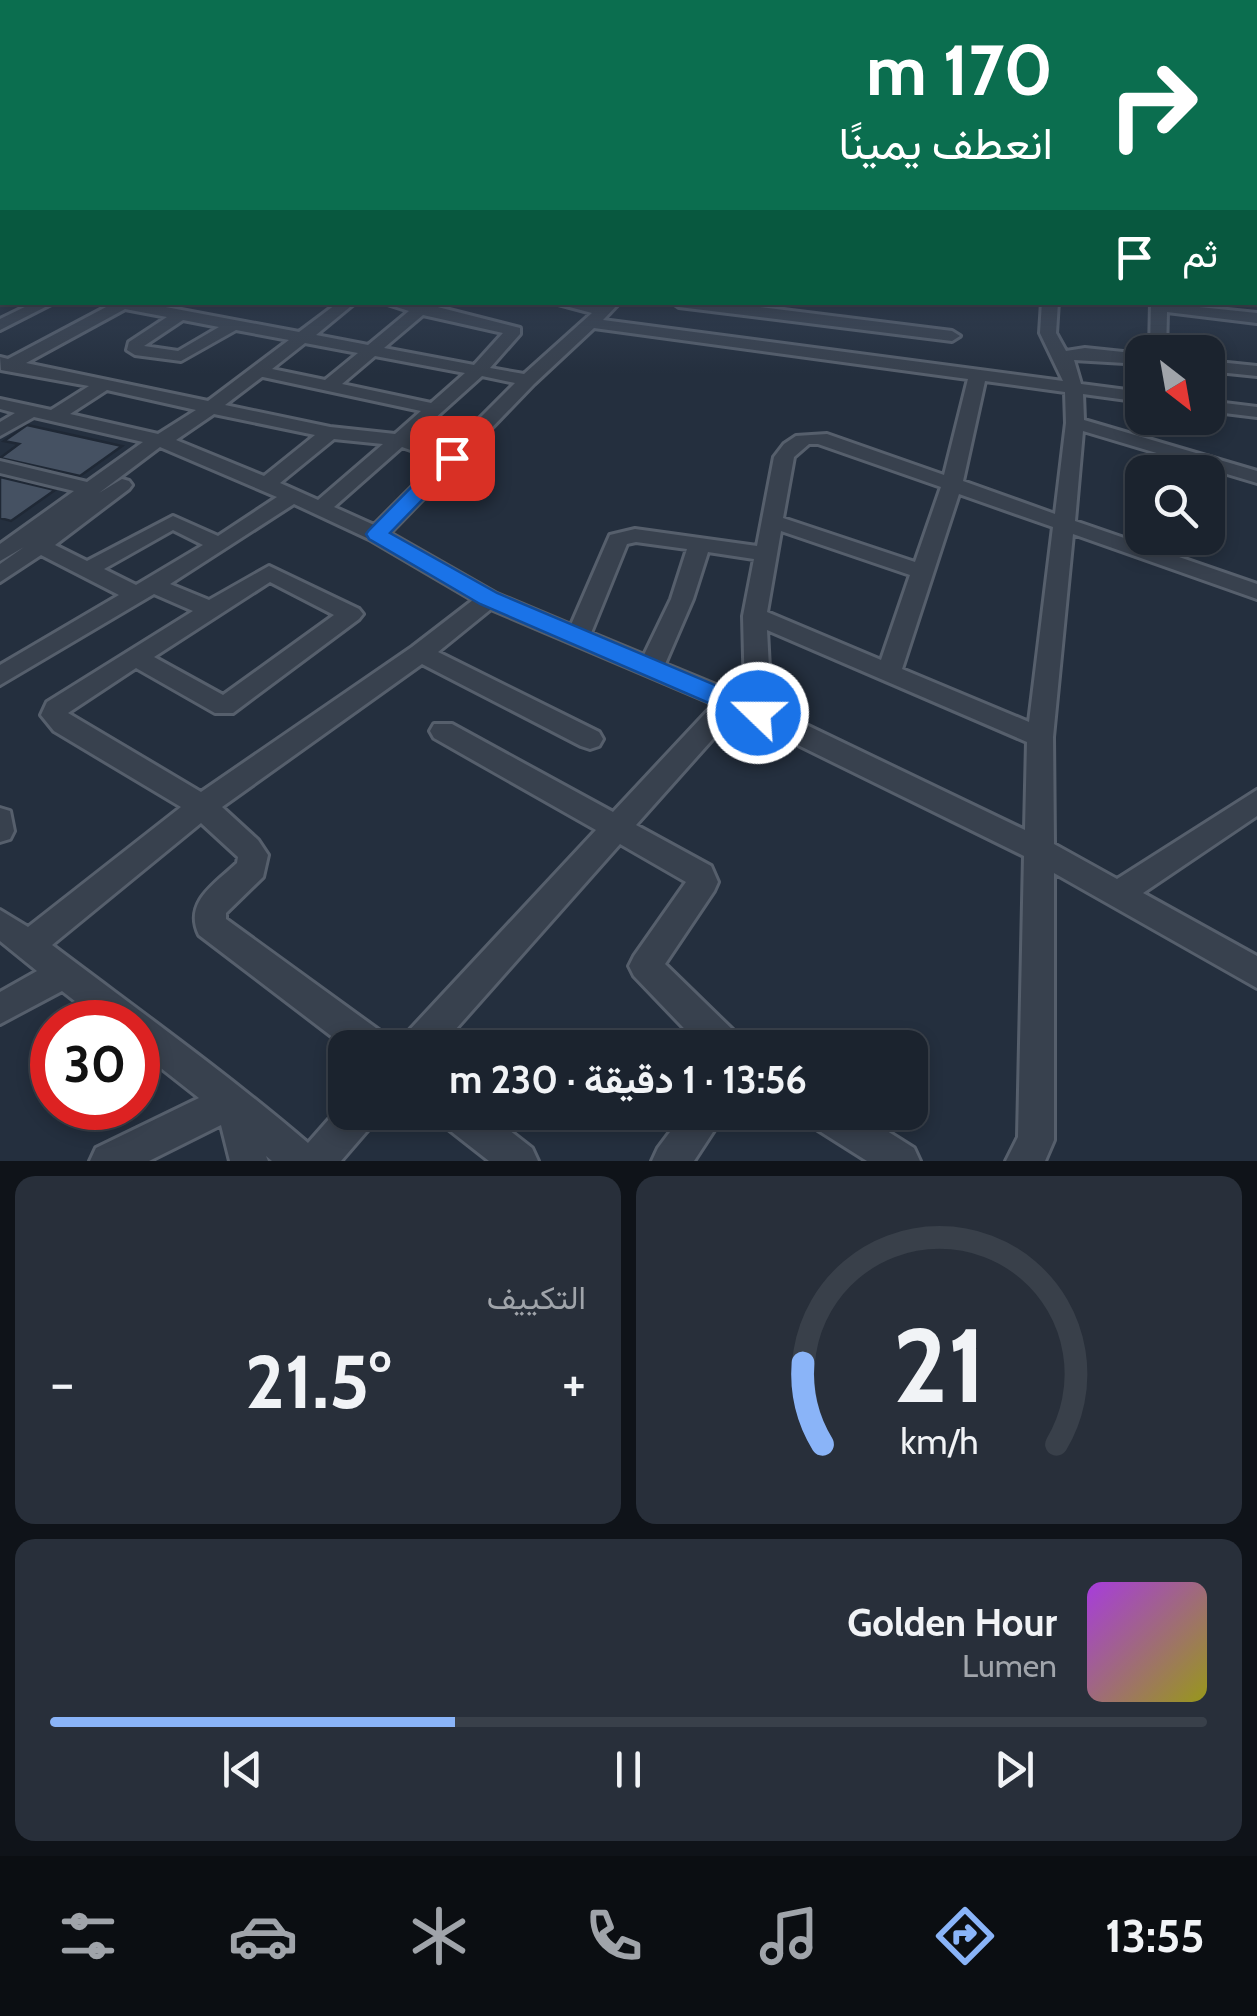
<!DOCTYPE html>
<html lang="ar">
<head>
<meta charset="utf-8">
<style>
  :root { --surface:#1b232e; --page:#282f3a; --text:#f1f3f6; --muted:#a0a4aa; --line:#39404a; --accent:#8ab4f8 }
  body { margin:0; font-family:Cabin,Vazirmatn,sans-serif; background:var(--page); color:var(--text); direction:rtl; height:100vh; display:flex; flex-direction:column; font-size:38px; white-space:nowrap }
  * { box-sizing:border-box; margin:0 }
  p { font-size:32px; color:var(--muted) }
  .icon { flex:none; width:55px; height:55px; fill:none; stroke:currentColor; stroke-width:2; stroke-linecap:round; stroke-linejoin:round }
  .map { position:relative; height:1161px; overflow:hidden; direction:ltr }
  .details { display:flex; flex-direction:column; gap:15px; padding:15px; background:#0f1319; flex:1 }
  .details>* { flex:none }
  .hud { position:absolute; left:0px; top:0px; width:1258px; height:305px; box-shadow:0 5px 15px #0003,0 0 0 2px var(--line); direction:rtl; background:#0b6e4f; color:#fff; overflow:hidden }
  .needle { width:65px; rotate:149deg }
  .fabs { position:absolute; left:1125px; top:335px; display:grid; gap:20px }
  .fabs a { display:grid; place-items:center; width:100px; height:100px; border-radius:20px; background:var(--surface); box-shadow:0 5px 15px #0003,0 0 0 2px var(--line); font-size:50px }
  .speed { position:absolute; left:30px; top:1000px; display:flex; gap:20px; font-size:50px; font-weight:700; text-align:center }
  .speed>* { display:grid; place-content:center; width:130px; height:130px; border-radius:50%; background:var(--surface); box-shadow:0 5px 15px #0003,0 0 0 2px var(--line); line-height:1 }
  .speed .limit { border:15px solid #d22; background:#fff; color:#111 }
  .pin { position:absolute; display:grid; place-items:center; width:85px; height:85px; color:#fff; margin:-42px; border-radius:20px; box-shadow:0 5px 15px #0006 }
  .me { position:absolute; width:110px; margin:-55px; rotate:292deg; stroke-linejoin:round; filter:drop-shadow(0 0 8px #0008) }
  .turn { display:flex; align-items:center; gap:35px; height:210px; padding:0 40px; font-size:45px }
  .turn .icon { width:130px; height:130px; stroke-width:2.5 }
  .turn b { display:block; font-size:70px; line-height:85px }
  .then { display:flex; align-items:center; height:95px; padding:0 40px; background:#0003; gap:20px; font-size:38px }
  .big { font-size:75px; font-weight:700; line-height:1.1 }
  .details .widget { flex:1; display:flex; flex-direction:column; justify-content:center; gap:15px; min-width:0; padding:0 35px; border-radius:20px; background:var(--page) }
  .details .dial { align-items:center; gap:0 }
  .dial svg { height:260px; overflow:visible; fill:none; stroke:var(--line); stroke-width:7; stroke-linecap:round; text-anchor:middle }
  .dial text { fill:var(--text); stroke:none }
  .song { display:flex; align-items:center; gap:30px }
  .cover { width:120px; height:120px; border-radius:15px; background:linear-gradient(135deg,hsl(280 70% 55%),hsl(60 70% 35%)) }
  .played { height:10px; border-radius:5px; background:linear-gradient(90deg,var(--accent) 35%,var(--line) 35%) }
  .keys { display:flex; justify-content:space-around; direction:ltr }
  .heat { display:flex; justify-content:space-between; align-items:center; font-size:55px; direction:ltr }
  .details .tiles { flex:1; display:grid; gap:15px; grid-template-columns:1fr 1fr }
  .widget:last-child { grid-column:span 2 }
  .trip { position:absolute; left:328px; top:1030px; width:600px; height:100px; border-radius:20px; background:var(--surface); box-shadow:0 5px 15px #0003,0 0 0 2px var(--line); font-weight:700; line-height:100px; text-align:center; direction:rtl }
  .menu { display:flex; height:160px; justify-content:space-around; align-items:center; background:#0b0e12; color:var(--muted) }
  .menu .icon { width:70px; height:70px }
  .menu .active { color:var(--accent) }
  .menu b { font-size:45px; color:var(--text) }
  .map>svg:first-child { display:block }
  .building { fill:#455162; stroke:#1f2835; stroke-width:2.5 }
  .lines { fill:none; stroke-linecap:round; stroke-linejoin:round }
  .street-casing { stroke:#565f6c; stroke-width:6 }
  .street { fill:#38414e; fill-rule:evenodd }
  .route { fill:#1a73e8; stroke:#114b97; stroke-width:2.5 }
</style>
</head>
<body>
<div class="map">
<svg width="1257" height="1161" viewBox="0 0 1257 1161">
  <rect width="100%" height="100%" fill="#242f3e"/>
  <path class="building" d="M27,425L104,442L122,446L80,476L0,458L19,444L4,441Z
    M0,477L55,490L11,521L0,518Z"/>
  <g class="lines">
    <defs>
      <path id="street" d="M2,217V225L0,226V218Z
        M0,236L2,237V245H0Z
        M0,281H2V290H0Z
        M35,302H55L0,330V319Z
        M105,302H139L299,332L339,302H356L316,335L368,345L409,311L381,302L422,303L520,328V334L490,368L524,374L592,313L551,302H620L603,320L1063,381L1040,333L1042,302H1058L1056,333L1066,351L1085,348L1142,354V364L1074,360L1081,384L1142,392V402L1083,394L1084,420L1257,471V483L1083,431L1075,521L1257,584V599L1073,534L1053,737L1054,844L1117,879L1257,790V816L1143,893L1257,956V988L1054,873V1140L1045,1161H1006L1018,1137L1024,856L735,714L636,825L711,866L718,882L714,891L665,964L739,1036L744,1048H703L634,976L629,966L634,956L686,882L620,844L439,1048H399L404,1036L596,830L434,738L430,731L434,724H452L613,812L714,704L491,609L438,652L599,732L603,739L599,746L590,749L581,746L422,664L222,807L258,840L268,855L263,877L226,913V919L387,1036L392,1048H347L199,935C183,902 216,883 237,863L238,857L201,823L52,945C138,1010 225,1072 308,1143L345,1101V1112H377L372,1125L341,1161H272L266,1156L268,1161H230L221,1125L149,1161H90L96,1148L199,1098L138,1050V1022H102L62,991L0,1024V992L37,971L0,941V910L28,927L181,807L54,731L41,715L47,702L193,611L154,594L0,685V665L119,595L41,555L0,582V564L24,547L0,561V544L74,491L0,473V461L87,482L143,442L34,417L0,436V422L15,413L0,409V399L51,410L89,386L1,370L0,357L8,359L108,306ZM125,309L167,317L129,342L127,350L135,355L181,361L236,330L289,340L208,401L26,363ZM423,315L503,333L474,365L384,348ZM183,320L219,327L178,351L144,346ZM594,328L968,379L944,475L827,434L796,436L784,444L774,457L757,546L635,529L610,535L571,625L497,594L390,533L534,384ZM305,343L358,353L325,380L272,369ZM375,356L465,373L431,403L342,384ZM482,376L515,383L448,450L413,438ZM262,377H263L421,411L395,434L330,427L225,405ZM985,381L1065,392L1066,423L1055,514L963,481ZM107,390L196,410L158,434L70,414ZM214,414L315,435L264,476L176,440ZM334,439L383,444L318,500L280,483ZM809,444H818L941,487L915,562L783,518L794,457ZM160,447L277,497L218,536L173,516L87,561L55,545L129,489L132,485L129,481L122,479L99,493ZM402,447L439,460L374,525L334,507ZM959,494L1053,527L1029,722L902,669ZM294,504L369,539L473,600L412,647L201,792L68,713L136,668L215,713H233L359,619L363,614L359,609L269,566L209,600L170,584ZM173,530L203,545L136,585L104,569ZM781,531L910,575L881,660L767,612ZM636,542L687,549L671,599L644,655L591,633L627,544ZM708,552L754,559L743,616L745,697L665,664L693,599ZM270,582L334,615L223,695L154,657ZM767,630L1027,742L1025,830L771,708Z
        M672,302H720L952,331L960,336L952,341L679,307Z
        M1151,302L1257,313V323L1167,312L1166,352H1150Z
        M1208,361L1257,366V376L1208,371Z
        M1208,401L1257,407V417L1208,411Z
        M0,808L10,811L14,831L10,839L0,842Z
        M438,1112H486L532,1148L538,1161H489L443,1125Z
        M685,1112H726L694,1161H652L658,1148Z
        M805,1112H857L914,1148L920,1161H867L810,1125Z"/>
    </defs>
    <use href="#street" class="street-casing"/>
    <use href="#street" class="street"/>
  </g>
  <linearGradient id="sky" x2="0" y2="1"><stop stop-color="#141a22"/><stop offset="0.56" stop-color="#3f4d63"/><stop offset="1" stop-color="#3f4d63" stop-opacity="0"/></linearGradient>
  <rect width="1257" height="374" fill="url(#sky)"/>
  <path class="route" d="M452,452L462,458L459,462L390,533L497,593L767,707L771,713L767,720H748L480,604L369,539L366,534L369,530L445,453Z"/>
</svg>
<div class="fabs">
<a><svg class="needle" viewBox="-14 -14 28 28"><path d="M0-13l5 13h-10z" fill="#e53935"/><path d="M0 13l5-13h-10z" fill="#a0a4aa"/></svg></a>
<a><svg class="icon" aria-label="search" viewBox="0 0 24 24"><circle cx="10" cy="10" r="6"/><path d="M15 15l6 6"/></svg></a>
</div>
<div class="speed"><div class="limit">30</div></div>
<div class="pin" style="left:452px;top:458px;background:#d93025"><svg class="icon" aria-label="arrive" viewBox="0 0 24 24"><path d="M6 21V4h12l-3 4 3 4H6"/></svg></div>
<svg class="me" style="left:758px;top:713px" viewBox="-20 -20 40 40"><circle r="17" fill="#1a73e8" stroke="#fff" stroke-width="3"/><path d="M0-11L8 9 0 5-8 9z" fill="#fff"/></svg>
<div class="trip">13:56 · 1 دقيقة · 230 m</div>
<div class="hud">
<div class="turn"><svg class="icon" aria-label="right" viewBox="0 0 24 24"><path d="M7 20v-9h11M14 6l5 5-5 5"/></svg><div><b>170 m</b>انعطف يمينًا</div></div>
<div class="then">ثم<svg class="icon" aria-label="arrive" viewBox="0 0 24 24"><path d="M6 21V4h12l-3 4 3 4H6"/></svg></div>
</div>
</div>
<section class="details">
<div class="tiles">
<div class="widget dial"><svg viewBox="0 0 100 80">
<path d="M14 69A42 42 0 1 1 86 69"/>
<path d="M14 69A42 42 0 0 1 8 44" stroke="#8ab4f8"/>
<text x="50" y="56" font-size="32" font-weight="700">21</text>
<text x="50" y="72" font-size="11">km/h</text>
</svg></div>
<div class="widget"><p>التكييف</p>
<div class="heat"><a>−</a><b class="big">21.5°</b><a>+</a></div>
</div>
<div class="widget">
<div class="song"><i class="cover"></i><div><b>Golden Hour</b><p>Lumen</p></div></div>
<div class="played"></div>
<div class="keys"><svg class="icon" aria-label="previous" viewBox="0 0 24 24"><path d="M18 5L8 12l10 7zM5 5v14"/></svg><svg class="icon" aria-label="pause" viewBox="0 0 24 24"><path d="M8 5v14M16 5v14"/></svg><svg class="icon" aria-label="next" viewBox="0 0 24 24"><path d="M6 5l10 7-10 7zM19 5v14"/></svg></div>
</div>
</div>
</section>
<nav class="menu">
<b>13:55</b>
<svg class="icon active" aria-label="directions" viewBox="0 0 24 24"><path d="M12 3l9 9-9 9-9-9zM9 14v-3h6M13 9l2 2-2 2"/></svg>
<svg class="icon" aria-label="music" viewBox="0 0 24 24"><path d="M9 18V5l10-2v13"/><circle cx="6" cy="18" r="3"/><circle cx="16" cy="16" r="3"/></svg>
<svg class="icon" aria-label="phone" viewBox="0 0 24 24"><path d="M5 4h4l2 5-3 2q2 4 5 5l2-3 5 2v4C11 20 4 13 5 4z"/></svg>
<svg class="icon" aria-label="climate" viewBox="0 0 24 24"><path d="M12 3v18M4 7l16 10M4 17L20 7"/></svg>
<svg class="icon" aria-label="car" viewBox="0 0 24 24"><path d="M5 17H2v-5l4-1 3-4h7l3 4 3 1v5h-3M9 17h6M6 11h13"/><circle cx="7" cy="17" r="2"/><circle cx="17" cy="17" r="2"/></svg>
<svg class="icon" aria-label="filters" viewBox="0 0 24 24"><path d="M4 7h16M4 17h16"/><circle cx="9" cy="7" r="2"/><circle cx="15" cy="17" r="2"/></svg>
</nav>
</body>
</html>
